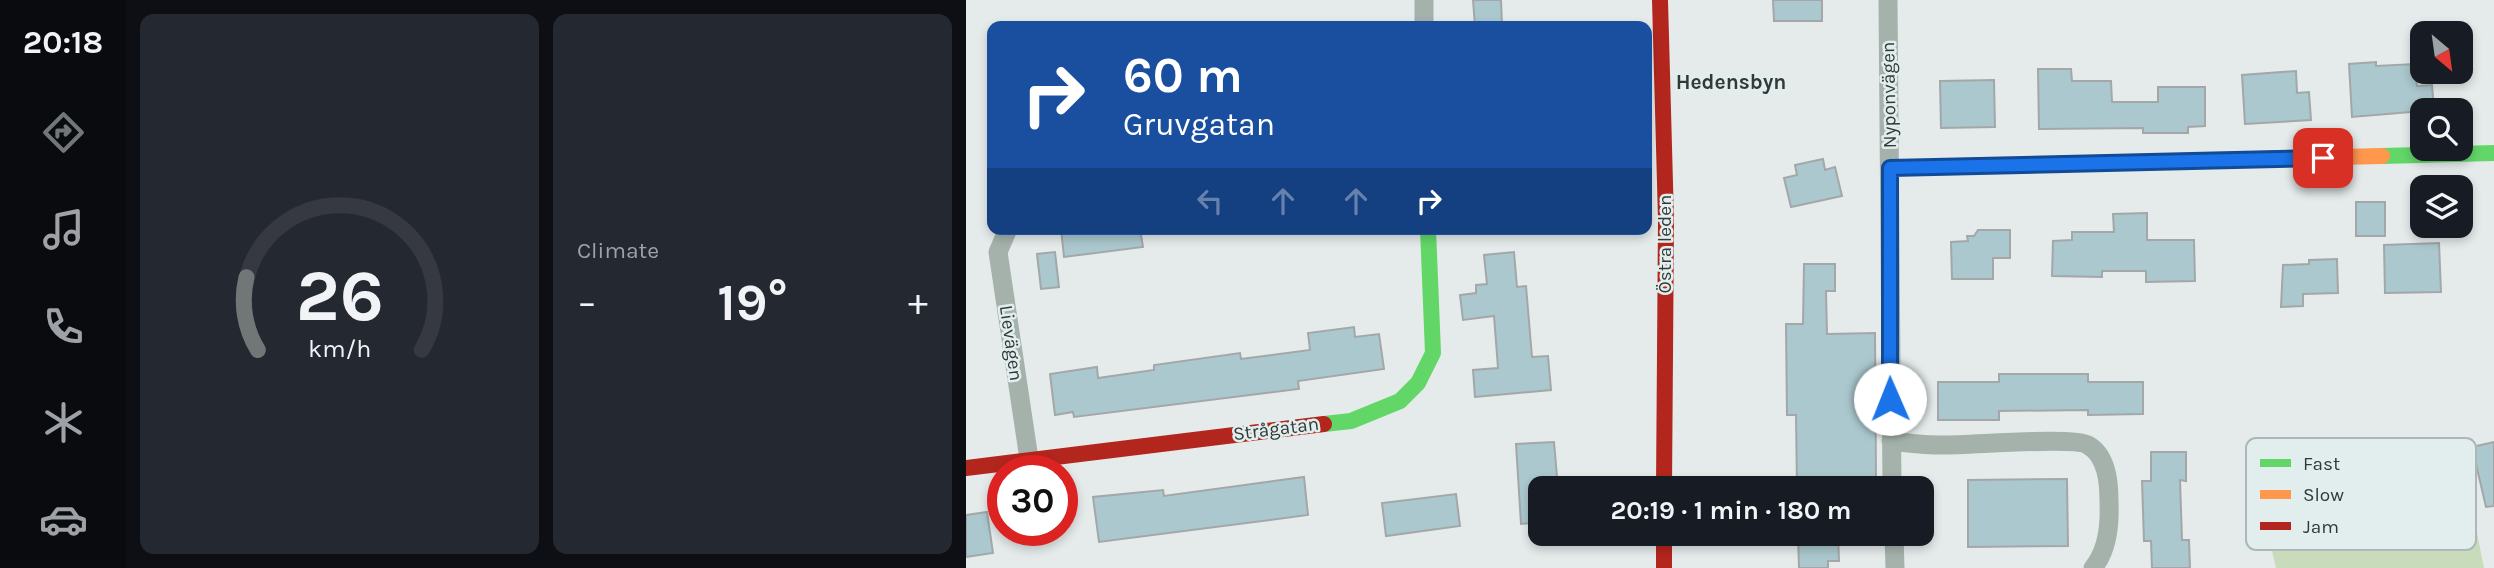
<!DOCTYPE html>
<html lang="en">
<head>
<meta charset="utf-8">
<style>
  :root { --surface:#171b24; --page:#242831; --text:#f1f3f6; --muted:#9ea1a6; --line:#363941; --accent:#717777 }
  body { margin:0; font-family:Karla,sans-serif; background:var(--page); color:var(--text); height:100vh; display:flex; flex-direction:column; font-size:26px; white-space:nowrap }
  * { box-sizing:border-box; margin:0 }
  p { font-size:23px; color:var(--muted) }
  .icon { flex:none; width:38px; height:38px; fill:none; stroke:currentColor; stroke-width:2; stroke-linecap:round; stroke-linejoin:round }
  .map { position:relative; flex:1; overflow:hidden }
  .drawer { display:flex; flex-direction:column; gap:14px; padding:14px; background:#0d0f14; width:840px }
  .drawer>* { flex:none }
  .banner { position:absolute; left:21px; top:21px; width:665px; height:214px; border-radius:14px; box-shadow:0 4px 10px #0003; background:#1a4fa0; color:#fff; overflow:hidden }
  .needle { width:46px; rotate:151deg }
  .buttons { position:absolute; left:1444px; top:21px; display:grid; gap:14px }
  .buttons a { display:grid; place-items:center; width:63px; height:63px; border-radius:14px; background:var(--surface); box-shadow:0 4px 10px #0003; font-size:35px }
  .speed { position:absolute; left:21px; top:455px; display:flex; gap:14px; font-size:35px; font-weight:700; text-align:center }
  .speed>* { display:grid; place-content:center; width:91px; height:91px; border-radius:50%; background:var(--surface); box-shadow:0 4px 10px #0003; line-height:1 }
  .speed .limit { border:10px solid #d22; background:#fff; color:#111 }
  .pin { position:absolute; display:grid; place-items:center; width:60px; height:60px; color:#fff; margin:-30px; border-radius:14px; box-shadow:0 4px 10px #0006 }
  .me { position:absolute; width:77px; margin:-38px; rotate:359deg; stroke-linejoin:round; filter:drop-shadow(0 0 5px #0008) }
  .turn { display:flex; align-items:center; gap:24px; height:147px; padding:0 21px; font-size:32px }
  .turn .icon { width:91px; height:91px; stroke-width:2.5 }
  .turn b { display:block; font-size:49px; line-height:60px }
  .lanes { display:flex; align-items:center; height:66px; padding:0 21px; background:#0003; justify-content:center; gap:35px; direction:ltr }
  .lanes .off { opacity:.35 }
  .big { font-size:52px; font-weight:700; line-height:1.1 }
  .drawer .widget { flex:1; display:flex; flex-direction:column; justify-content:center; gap:10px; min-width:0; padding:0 24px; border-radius:14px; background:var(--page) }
  .drawer .dial { align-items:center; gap:0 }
  .dial svg { height:182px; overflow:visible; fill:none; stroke:var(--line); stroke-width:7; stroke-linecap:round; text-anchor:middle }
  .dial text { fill:var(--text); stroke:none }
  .heat { display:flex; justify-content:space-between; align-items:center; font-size:38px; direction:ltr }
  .drawer .tiles { flex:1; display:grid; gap:14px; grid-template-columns:repeat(2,1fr) }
  .trip { position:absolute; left:562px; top:476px; width:406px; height:70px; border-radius:14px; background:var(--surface); box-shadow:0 4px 10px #0003; font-weight:700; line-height:70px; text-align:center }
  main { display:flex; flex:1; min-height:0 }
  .dock { display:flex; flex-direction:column; width:126px; justify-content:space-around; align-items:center; background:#090b0e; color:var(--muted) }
  .dock .icon { width:49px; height:49px }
  .dock .current { color:var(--accent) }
  .dock b { font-size:32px; color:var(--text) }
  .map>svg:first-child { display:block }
  .green { fill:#c8dcbb }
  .building { fill:#abc8ce; stroke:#a3a7a8; stroke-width:2 }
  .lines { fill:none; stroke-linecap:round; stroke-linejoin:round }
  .street { stroke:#a5b2ac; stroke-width:19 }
  .fast { stroke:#63d668; stroke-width:16 }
  .slow { stroke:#ff974d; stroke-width:16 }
  .jam { stroke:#b3261e; stroke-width:16 }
  .route-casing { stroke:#114b97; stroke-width:18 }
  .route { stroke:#1a73e8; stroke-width:12 }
  .labels { text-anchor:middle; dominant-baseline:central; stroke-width:5; stroke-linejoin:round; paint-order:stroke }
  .street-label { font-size:19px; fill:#333838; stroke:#e2eeed }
  .neighbourhood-label { font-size:21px; font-weight:bold; fill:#333838; stroke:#e2eeed }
  .key { fill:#e2eeed; stroke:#aeb7b7; stroke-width:2 }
  .key-label { font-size:19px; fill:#333838 }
</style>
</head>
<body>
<main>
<nav class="dock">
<b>20:18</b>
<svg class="icon current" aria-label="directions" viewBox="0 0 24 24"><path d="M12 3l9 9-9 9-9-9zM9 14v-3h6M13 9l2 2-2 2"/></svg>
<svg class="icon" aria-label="music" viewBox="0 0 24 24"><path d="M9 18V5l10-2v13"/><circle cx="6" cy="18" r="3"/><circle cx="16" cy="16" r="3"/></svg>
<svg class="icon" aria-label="phone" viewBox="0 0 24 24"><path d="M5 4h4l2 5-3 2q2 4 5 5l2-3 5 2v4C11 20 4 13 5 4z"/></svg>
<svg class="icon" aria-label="climate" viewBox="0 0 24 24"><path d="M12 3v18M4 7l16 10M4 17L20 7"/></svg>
<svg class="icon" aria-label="car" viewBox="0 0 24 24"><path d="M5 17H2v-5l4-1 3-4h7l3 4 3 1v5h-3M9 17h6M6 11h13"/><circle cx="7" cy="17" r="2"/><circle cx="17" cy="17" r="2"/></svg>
</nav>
<section class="drawer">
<div class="tiles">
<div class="widget dial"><svg viewBox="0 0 100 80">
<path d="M14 69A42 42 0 1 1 86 69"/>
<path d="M14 69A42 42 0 0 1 9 37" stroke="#717777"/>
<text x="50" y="56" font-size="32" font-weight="700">26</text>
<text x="50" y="72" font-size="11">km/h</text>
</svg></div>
<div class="widget"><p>Climate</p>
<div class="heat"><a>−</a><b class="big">19°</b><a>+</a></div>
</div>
</div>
</section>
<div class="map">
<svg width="1528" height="568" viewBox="0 0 1528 568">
  <rect width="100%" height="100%" fill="#e5ebeb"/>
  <path class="green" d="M1479,494L1495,499L1506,508L1518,568H1310L1305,547L1312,536L1332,526Z"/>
  <path class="building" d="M507,0H535L536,25L509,26Z
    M807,0H856V21H808Z
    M1410,62V66L1449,64L1451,86L1466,85L1468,110L1386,117L1383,64Z
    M1072,69H1105L1106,81H1145L1146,102H1192V87H1239V126L1222,127V133H1177V128L1073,129Z
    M1330,71L1331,93L1343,92L1345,120L1279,124L1276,75Z
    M1028,80L1029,127L975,128L974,81Z
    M857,159L859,170L869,167L876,196L825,207L818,178L831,175L829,165Z
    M1390,202H1419V236H1390Z
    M1181,213V240H1228L1229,281L1180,282V271H1136V277L1086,276L1087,241L1106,240V232H1148L1147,214Z
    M95,229H174L177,247L98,257Z
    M1012,230H1044V258H1027V279H986L985,242L1002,241L1001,236H1008Z
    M1473,243L1475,292L1419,293L1418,245Z
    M89,252L93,287L75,289L71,254Z
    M548,252L551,287L560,286L566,357L582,356L585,390L509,397L507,370L532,368L528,316L497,320L494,295L510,293V285L521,284L518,255Z
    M1371,259L1372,293L1337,294V306L1315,307L1317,265L1343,264V260Z
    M838,264H869V291H860L861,334L909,333L910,482L871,483L872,488H831L830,415H821L820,324H837Z
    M388,327L389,337L413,334L418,369L332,381L333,389L108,417L107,412L89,415L84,374L131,367L132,378L188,370V365L274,353L275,359L344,350L342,333Z
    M1033,374H1122V382H1177V414L1122,415V410L1033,411V420H972V382H1033Z
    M588,442L592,488H574V522L555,524L550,444Z
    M1528,442V506L1520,507L1506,447Z
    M1185,452H1220V481L1214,480L1216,540H1223L1224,568H1186L1185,541H1178L1176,481H1185Z
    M338,477L342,515L133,542L127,497L197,490L198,496Z
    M1101,479L1102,546L1002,547V480Z
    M490,494L494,526L420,536L416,503Z
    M21,512L27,553L0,557V515Z
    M832,534H872L873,561H862V568H833Z"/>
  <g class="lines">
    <path class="street" d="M458,0V26
      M922,0L926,488
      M42,229L32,252L63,459
      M925,441C941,443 957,445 973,445C999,446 1107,436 1122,445C1141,456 1143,482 1143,502C1144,525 1142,550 1127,568
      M928,534L929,568"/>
    <path class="fast" d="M1416,156L1528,153
      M358,424L385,421L434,401L452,383L467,353L462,229"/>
    <path class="slow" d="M924,168L1416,156"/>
    <path class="jam" d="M694,0L700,220L698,488
      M0,468L358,424
      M698,534V568"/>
  </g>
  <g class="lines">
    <defs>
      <path id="route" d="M924,399V168L1357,158"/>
    </defs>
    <use href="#route" class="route-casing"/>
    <use href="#route" class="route"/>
  </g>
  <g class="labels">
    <g class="street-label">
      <text transform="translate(923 95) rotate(-91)">Nyponvägen</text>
      <text transform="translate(699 244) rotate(-90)">Östra leden</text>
      <text transform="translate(45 343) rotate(82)">Lievägen</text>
      <text transform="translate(310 429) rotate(-7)">Strågatan</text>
    </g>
    <g class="neighbourhood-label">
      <text x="765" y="82">Hedensbyn</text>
    </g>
  </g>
  <rect x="1280" y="438" width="230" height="112" rx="10" class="key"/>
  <rect x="1294" y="459" width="31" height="8" fill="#63d668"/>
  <rect x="1294" y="490" width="31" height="9" fill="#ff974d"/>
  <rect x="1294" y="522" width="31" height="8" fill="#b3261e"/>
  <g class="key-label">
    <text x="1337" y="470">Fast</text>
    <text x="1337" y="501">Slow</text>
    <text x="1337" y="533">Jam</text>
  </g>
</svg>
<div class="buttons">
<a><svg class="needle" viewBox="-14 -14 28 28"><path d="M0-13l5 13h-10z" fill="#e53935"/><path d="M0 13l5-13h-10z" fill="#9ea1a6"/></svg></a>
<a><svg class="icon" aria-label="search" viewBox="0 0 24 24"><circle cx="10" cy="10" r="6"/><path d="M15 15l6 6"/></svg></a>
<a><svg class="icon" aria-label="layers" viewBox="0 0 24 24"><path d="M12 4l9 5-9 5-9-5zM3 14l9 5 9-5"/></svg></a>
</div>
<div class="speed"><div class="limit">30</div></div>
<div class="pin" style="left:1357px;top:158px;background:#d93025"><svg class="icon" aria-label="arrive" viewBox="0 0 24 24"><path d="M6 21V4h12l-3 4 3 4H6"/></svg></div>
<svg class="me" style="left:924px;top:399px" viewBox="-20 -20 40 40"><circle r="19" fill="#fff"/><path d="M0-13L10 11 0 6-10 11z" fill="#1a73e8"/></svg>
<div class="trip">20:19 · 1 min · 180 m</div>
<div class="banner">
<div class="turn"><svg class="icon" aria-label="right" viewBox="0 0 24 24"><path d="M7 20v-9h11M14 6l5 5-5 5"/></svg><div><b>60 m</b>Gruvgatan</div></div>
<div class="lanes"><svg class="icon off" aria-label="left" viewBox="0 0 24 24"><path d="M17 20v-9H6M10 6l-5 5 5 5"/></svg><svg class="icon off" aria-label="ahead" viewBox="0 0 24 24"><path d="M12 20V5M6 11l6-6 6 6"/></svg><svg class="icon off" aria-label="ahead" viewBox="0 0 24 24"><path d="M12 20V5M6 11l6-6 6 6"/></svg><svg class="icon" aria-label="right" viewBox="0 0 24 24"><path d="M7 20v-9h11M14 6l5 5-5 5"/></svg></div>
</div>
</div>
</main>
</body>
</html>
